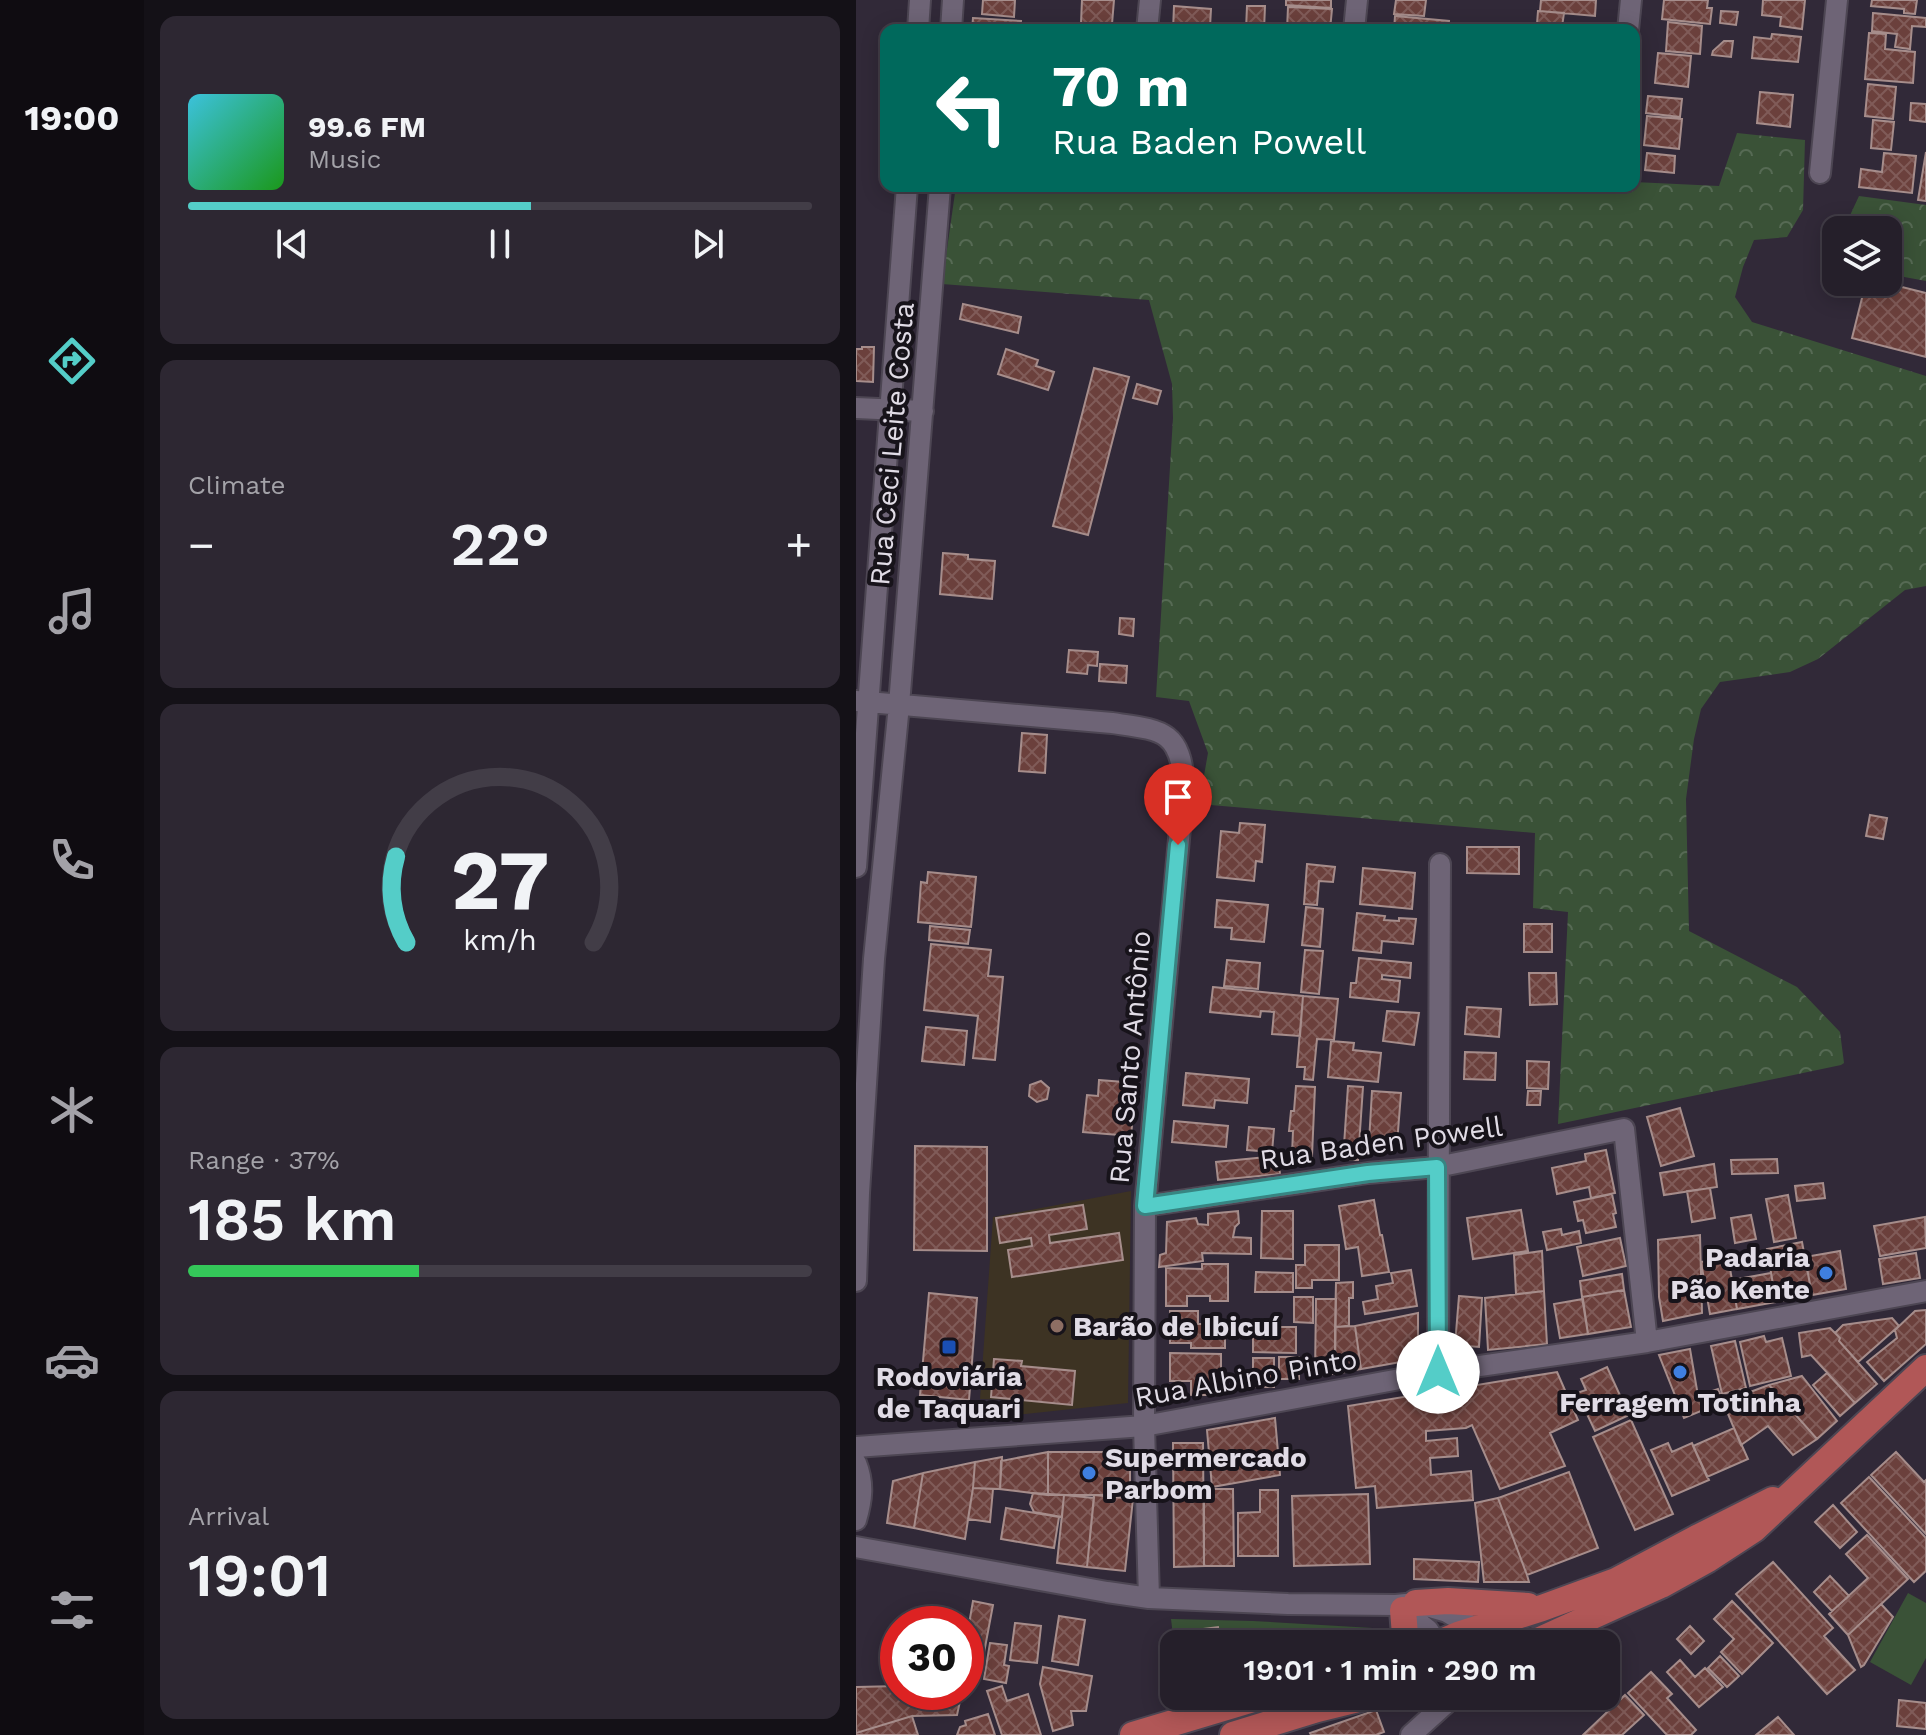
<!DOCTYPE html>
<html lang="en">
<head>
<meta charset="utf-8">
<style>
  :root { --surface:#251f2a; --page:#2d2732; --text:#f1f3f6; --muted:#a3a2a8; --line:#423d47; --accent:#54cdc8 }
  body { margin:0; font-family:"Work Sans",sans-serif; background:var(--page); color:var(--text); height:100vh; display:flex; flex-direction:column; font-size:30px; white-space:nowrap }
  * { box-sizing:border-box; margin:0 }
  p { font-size:26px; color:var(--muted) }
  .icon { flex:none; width:44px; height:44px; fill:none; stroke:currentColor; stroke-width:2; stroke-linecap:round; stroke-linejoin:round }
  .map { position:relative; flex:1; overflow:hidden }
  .drawer { display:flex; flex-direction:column; gap:16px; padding:16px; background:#141117; width:712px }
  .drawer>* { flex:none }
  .banner { position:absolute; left:24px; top:24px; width:760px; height:168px; border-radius:16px; box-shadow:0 4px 20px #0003,0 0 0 2px var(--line); background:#00695c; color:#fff; overflow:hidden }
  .controls { position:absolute; left:966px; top:216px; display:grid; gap:16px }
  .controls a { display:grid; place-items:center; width:80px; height:80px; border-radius:16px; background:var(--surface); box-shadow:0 4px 20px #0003,0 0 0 2px var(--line); font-size:40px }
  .speed { position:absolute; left:24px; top:1606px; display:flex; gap:16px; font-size:40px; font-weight:700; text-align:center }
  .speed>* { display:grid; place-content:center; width:104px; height:104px; border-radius:50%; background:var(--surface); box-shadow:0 4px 20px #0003,0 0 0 2px var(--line); line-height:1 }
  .speed .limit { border:12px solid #d22; background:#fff; color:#111 }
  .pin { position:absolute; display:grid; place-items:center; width:68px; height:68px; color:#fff; margin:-82px -34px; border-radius:50% 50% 50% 0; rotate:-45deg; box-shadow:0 0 8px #0007 }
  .pin .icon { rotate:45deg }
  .me { position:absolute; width:88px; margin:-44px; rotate:0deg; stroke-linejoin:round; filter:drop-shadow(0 0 6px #0008) }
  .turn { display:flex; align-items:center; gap:28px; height:168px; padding:0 40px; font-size:36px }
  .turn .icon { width:104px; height:104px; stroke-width:2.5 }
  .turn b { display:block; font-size:56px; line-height:68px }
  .big { font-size:60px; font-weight:600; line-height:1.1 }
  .drawer .widget { flex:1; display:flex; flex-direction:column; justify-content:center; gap:12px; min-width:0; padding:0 28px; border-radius:16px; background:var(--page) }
  .drawer .dial { align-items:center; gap:0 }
  .dial svg { height:208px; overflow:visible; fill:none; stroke:var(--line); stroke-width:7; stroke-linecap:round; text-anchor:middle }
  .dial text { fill:var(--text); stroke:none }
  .song { display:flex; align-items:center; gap:24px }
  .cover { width:96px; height:96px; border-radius:12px; background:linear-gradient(135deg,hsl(190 70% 55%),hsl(120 70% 35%)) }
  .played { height:8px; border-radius:4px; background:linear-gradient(90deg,var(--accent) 55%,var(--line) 55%) }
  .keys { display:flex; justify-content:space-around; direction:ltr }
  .heat { display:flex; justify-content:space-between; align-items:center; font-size:44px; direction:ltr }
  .charge { height:12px; border-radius:6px; background:linear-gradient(90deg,#34c759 37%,var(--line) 0) }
  .trip { position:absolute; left:304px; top:1630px; width:460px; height:80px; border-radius:16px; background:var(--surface); box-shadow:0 4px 20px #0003,0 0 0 2px var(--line); font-weight:600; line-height:80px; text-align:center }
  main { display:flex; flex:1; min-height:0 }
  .tabs { display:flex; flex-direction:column; width:144px; justify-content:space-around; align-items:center; background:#0f0c11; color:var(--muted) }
  .tabs .icon { width:56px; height:56px }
  .tabs .active { color:var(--accent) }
  .tabs b { font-size:36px; color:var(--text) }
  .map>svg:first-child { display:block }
  .education { fill:#3d3323 }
  .green { fill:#3a5237 }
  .forest { fill:url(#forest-crowns) }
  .building { fill:url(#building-cross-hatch); stroke:#a68d8b; stroke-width:2 }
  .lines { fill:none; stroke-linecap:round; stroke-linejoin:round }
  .minor-casing { stroke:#4d4653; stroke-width:24 }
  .major-casing { stroke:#4d4653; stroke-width:30 }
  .minor { stroke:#6e6476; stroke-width:20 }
  .major { stroke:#b15757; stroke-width:26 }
  .route-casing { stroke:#378582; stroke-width:20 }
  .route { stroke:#54cdc8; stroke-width:14 }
  .shop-dot { fill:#3f7fe0; stroke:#17131a; stroke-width:3 }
  .education-dot { fill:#8d6e63; stroke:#17131a; stroke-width:3 }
  .transit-dot { fill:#1a4fb4; stroke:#17131a; stroke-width:3 }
  .labels { text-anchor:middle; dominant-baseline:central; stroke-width:8; stroke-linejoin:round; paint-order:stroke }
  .street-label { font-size:28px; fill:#e1dce6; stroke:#17131a }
  .poi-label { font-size:28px; font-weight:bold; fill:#e1dce6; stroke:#17131a; text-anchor:start }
</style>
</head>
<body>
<main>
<nav class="tabs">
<b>19:00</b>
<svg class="icon active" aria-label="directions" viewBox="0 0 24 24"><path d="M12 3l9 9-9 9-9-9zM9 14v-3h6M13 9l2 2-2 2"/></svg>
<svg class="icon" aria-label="music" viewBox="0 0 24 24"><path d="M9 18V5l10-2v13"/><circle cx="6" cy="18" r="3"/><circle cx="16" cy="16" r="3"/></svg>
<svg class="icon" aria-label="phone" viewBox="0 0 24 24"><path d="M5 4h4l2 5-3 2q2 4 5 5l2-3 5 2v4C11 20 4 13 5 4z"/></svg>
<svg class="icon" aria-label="climate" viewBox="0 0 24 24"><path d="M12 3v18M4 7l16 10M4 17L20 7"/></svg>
<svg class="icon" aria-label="car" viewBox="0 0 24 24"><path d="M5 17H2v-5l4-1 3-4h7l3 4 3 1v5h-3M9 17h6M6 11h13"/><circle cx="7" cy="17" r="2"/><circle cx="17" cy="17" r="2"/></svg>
<svg class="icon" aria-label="filters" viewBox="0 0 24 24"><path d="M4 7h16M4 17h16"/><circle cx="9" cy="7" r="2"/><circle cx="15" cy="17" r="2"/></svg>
</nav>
<section class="drawer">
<div class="widget">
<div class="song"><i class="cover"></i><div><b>99.6 FM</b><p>Music</p></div></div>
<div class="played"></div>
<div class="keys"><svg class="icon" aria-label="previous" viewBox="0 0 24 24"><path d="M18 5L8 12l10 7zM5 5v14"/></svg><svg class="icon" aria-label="pause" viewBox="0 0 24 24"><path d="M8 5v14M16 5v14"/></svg><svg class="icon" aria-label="next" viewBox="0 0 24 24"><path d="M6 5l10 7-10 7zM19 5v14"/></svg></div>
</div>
<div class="widget"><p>Climate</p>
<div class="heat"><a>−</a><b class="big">22°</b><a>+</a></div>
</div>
<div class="widget dial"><svg viewBox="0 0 100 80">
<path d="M14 69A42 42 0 1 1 86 69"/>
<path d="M14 69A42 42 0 0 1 10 36" stroke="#54cdc8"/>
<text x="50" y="56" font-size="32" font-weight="700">27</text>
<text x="50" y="72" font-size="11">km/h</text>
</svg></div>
<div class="widget"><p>Range · 37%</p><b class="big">185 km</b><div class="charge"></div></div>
<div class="widget"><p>Arrival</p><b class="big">19:01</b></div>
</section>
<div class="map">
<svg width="1070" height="1735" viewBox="0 0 1070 1735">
  <defs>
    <pattern id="forest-crowns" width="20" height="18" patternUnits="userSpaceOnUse" patternTransform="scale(2)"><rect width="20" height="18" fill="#3a5237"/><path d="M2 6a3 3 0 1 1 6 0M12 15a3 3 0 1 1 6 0" fill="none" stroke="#566a54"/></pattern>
    <pattern id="building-cross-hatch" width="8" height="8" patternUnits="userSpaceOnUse" patternTransform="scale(2)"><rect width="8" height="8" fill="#6b403c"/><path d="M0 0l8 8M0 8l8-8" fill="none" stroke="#805b58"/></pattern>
  </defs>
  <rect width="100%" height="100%" fill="#312938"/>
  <path class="education" d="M275,1191L272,1403L159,1415V1400L124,1399L137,1217Z"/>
  <path class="green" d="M1052,1593L1070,1603V1658L1055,1685L1014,1662Z
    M315,1619L397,1621L534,1629L535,1643L530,1644H318Z"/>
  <path class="forest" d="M881,133L949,140L947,210L931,237L898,240L887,267L879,297L896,322L1070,376V586L1049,590L962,659L934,672L864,682L845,709L838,739L830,799L833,931L941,987L984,1032L988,1063L985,1065L702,1124L712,912L677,908L679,833L343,804L352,753L333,701L300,697L317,418L316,384L293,300L86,284L100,186H778V182L863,186Z
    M1003,196L1070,205V281L1032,274V230H993L990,224Z"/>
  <path class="building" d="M127,0H159L158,17L126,14Z
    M226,0H258L256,24L225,23Z
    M430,0H475V8L430,5Z
    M540,0H570L568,16L538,14Z
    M685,0H740L739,16L684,11Z
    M808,0H852L851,8H856L854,24L806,19Z
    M907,0H949L946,29L924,26L925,17L906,15Z
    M1016,0H1061L1059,14L1048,13V9L1015,6Z
    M318,6L355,9L354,27L341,26V30H317Z
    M391,6H409L408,30H390Z
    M432,7L476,9L474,30H431Z
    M682,11L708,13L706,27L681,24Z
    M865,11L882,12L880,25L864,23Z
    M1017,13L1070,18V27L1056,26L1054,49L1039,47L1041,34L1016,31Z
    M539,16L593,21L592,30H596H538Z
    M117,18L165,21L164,30H116Z
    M812,22L846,26L844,54L810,51Z
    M1013,33L1030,34L1029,49L1059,52L1057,83L1009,79Z
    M916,34L945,37L942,62L896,58L898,37L915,39Z
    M868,41H877L875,57L856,55L857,51Z
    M802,53L835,56L832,87L799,83Z
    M1012,84L1040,87L1037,119L1009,116Z
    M904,92L937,95L934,127L901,123Z
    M792,96L826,99L824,117L790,113Z
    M1055,103L1070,104V122L1054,120Z
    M791,116L826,119L823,149L788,145Z
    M1017,120L1038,122L1035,150L1015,148Z
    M1070,152V201L1062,200Z
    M791,153L819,156L818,173L789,170Z
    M1028,153L1060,156L1056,193L1003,187L1005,169L1026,172Z
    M1010,282H1026L1070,293V357L996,338Z
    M107,304L165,317L162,333L104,319Z
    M6,347H18L17,382L0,381V349H6Z
    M150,349L182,360L180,366L198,372L192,390L142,374Z
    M238,368L273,377L232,535L197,526Z
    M281,384L305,391L301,404L277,398Z
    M87,553L112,555V559L139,561L136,599L84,594Z
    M264,618L278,619L277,636L263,634Z
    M213,650L242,652L241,666L232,665L231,674L211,672Z
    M244,664L271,666L270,683L243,681Z
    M166,733L191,735L189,773L163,771Z
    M1014,815L1031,818L1027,839L1010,836Z
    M384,823L409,825L406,862L400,861L398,881L361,877L365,831L383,833Z
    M611,847H663V874L611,873Z
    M451,864L479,867L477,882L463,881L461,905L448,904Z
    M507,868L559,873L556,909L504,904Z
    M72,872L120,877L115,927L62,922L65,882L71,883Z
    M361,900L412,905L408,942L375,939L376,928L359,927Z
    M450,907L467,909L464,947L446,945Z
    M501,913L529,916L528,920L543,921V918L560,919L557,944L526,941L525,953L497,950Z
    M668,924H696V952H668Z
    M74,926L114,930L112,944L73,940Z
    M75,944L135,950L132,976L147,977L139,1060L117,1058L122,1016L68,1010Z
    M449,950L467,951L463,994L445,992Z
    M503,958L555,963L554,978L526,975V979L544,981L542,1002L494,997L495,983H500Z
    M371,960L404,963L402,989L368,986Z
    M673,973H700L701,1004L674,1005Z
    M357,987L447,996L444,1036L416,1034L418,1012L405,1011L404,1017L354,1012Z
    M447,996L482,999L478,1040L461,1039L457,1080L448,1079L449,1067H441Z
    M611,1007L645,1009L643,1037L609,1034Z
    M531,1011L563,1013L558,1045L527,1041Z
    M70,1027L111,1031L108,1065L66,1061Z
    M475,1041L498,1043L497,1050L525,1053L522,1082L472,1077Z
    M609,1052L640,1053L639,1080L608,1079Z
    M671,1061L693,1062L692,1089L671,1088Z
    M330,1073L393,1079L391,1103L359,1100L358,1108L327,1105Z
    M243,1080L280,1083L275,1136L227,1132L231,1095L242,1096Z
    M185,1081L193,1088L191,1099L181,1102L173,1096L174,1085Z
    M440,1086L459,1087L456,1156L436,1155L437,1131H433L435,1111H438Z
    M492,1086L507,1087L502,1160H487Z
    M516,1091L545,1093L541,1144L513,1142Z
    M672,1091H685L684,1105H671Z
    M824,1108L838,1156L805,1166L791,1117Z
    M318,1121L372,1126L370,1147L316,1142Z
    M393,1127L418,1129L416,1152L391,1150Z
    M59,1146L131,1147V1251L58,1250Z
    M750,1150L759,1193L735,1198L733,1187L701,1194L696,1168L730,1161L729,1154Z
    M422,1156L424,1174L362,1180L360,1162Z
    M921,1159L922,1173L876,1174L875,1160Z
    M858,1164L861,1187L808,1195L804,1173Z
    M967,1183L969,1198L941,1201L939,1186Z
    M854,1188L859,1218L836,1222L831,1191Z
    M756,1194L760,1213L757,1214L760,1227L730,1233L727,1220L722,1221L718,1202Z
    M932,1195L940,1238L918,1242L910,1199Z
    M518,1200L524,1235H526L533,1272L506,1276L502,1247L490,1249L483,1206Z
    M227,1205L231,1229L193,1235L194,1243L263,1233L267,1260L156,1277L152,1250L176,1246L175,1238L144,1243L140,1218Z
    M665,1210L672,1251L617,1259L611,1218Z
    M382,1211L383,1223L379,1227L377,1237L395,1238V1254L346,1253L347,1261L303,1267L304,1255L310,1253L311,1222L340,1218L342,1224L352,1225V1214Z
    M406,1211H437V1259L405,1258Z
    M895,1215L900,1239L879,1243L875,1218Z
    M1069,1217L1070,1248L1024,1256L1018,1226Z
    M705,1229L706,1235L723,1231L725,1243L691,1250L687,1232Z
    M844,1235L846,1313L807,1321L803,1297L802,1240Z
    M764,1238L770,1266L727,1276L721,1247Z
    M946,1242L956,1295L920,1302L911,1249Z
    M449,1245H483V1280H456V1288H440V1265H449Z
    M686,1251L688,1291L660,1294L658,1255Z
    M984,1251L990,1289L956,1295L949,1257Z
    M1060,1253L1064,1278L1027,1284L1023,1259Z
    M872,1257L881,1309L854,1314L845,1262Z
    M346,1264H372V1301H354V1296H331V1306H310V1268L346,1269Z
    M555,1270L561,1306L509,1314L507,1302L522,1299L520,1286L537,1283L535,1273Z
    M400,1272L437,1273V1292H399Z
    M915,1273L920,1302L881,1309L876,1280Z
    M766,1274L768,1290L726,1297L724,1281Z
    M497,1282V1298H493V1326L479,1327L480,1283Z
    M768,1290L775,1327L732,1334L726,1297Z
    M688,1291L691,1344L632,1350L629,1298Z
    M73,1293L121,1298L113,1400L64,1395Z
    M603,1296L626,1298L623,1347L599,1345Z
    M438,1297H457V1323L438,1322Z
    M460,1299H480L479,1374H459Z
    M727,1299L732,1334L704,1338L698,1304Z
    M1070,1310V1344L1028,1381L1011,1362L1041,1338L1039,1330L1059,1311Z
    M314,1311H342V1324H369V1348H335V1343H314Z
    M562,1313V1359L505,1369L499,1326Z
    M1036,1318L1043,1326L1002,1362L983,1341L984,1338L979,1333L987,1325Z
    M499,1326L505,1369L479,1374V1327Z
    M397,1327H440V1353L397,1352Z
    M974,1328L984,1338L983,1341L1021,1384L999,1403L955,1355L946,1357L943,1333Z
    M908,1336L910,1342L926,1338L935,1376L894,1386L884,1342Z
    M879,1341L890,1388L866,1394L855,1346Z
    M834,1349L842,1396L862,1389L867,1402L828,1418L803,1355Z
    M314,1353L365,1354V1395H335V1381H314Z
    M423,1357H443V1379H423Z
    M397,1358H418V1387H397Z
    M138,1359L166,1361L165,1366L219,1371L216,1405L135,1397Z
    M751,1367L773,1415L739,1431L721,1393L730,1390L725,1379Z
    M701,1372L722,1420L694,1433L709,1466L644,1489L616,1425L610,1428L570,1431V1441L601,1438L602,1456L574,1458L575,1475L615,1471L617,1500L521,1508L519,1486L500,1488L492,1406Z
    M971,1373L999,1403L984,1416L957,1385Z
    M946,1376L981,1421L961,1439L913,1385Z
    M913,1385L961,1439L937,1455L912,1426L885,1445L867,1402Z
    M419,1418L424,1475L356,1487L351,1430Z
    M775,1420L817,1514L779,1530L737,1437Z
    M878,1428L892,1459L851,1477L837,1446Z
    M317,1443H347L348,1566L318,1567Z
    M812,1443L816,1452L836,1443L853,1480L816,1496L795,1450Z
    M192,1452H274V1495H192Z
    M192,1452V1495L144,1489L145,1461Z
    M1040,1452L1068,1482L1070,1480V1534L1015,1475Z
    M146,1457L144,1489L117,1488L119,1462Z
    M119,1462L117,1488L109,1539L58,1528L67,1473Z
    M713,1472L742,1548L671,1575L642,1498Z
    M67,1473L58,1528L31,1523L37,1481Z
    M1013,1477L1070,1538V1571L1058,1582L985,1503Z
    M117,1488L137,1489L134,1522L112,1519Z
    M348,1489H377L378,1566H348Z
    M404,1490H422V1556H382V1513L404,1512Z
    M177,1493L208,1495L206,1517L178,1512L174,1504Z
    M512,1494L514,1564L438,1566L436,1496Z
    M208,1495L238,1498L231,1567L201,1563Z
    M238,1495L277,1499L269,1571L231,1567Z
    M642,1498L671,1575L673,1582H628L619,1503Z
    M977,1505L1001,1532L984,1548L959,1522Z
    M150,1508L203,1517L198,1548L145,1539Z
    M1011,1535L1052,1579L992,1635L973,1614L1012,1578L990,1554Z
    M558,1559L623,1562L622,1582L558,1579Z
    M917,1562L977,1628L968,1636L999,1670L971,1694L880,1594Z
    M974,1576L993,1596L976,1611L958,1592Z
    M117,1601L137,1605L124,1674L110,1672V1641Z
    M876,1601L917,1643L886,1674L865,1652L878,1639L858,1619Z
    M1025,1604L1037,1617L1008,1665L1005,1667L992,1635Z
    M203,1616L229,1620L222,1665L196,1661Z
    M159,1623L185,1626L181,1663L154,1660Z
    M834,1626L848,1641L835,1654L821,1639Z
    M362,1627L364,1644H323L322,1632Z
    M134,1643L151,1645L148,1665L153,1666L150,1683L128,1679Z
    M864,1656L883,1676L871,1687L852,1668Z
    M824,1660L839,1677L849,1668L867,1687L843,1707L811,1672Z
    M187,1667L236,1676L230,1711H215L217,1725L197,1731L184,1684Z
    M795,1672L816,1694L811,1698L840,1730L835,1735H811L772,1693Z
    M42,1686V1692H106L101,1715L56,1716L0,1733V1687Z
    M146,1686L151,1701L172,1694L185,1735H146L131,1691Z
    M769,1695L788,1715L766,1735H727Z
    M1043,1700L1070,1703V1729L1041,1726Z
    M520,1710L528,1732L520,1735H455L454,1733Z
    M132,1714L139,1735H101L104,1727L110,1725L109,1721Z
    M56,1716L62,1735H0V1733Z
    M922,1717L938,1735H900Z"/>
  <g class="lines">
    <defs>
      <path id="minor" d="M62,30L64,0
        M95,30L97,0
        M291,30L294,0
        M498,30L501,0
        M772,30L775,0
        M964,173L981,0
        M0,408L67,411
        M0,701L256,723C304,730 325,729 328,785L289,1206L288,1426L293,1598
        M0,867L51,186
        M289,1206L512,1173L581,1167L768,1129L791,1342
        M0,1281L3,1193L18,959L43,705L84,186
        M582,1372L584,864
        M0,1447L288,1426L582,1372L791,1342L1070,1291
        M0,1463C8,1483 6,1500 0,1520
        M0,1547L251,1592L293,1598L432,1604L540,1605L560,1603L591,1612L620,1629L632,1644
        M540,1605L572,1630L581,1644
        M555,1735L598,1696"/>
      <path id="major" d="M560,1603L592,1601L672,1606
        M547,1610L549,1635L547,1644
        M581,1644L602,1635L686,1608L760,1581L841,1538L917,1500
        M675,1644L805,1585L852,1559L898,1529L1070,1368
        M277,1735L407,1696
        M377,1735L461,1709L514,1696"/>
    </defs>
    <use href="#minor" class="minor-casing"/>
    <use href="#major" class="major-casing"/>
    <use href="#minor" class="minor"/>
    <use href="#major" class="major"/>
  </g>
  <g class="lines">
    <defs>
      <path id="route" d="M322,845L289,1206L512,1173L581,1167L582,1372"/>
    </defs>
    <use href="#route" class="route-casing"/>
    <use href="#route" class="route"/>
  </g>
  <g class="shop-dot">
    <circle cx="970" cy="1273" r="8"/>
    <circle cx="824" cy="1372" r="8"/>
    <circle cx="233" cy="1473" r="8"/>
  </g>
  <circle class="education-dot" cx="201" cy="1326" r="8"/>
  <rect class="transit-dot" x="85" y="1339" width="16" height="16" rx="4"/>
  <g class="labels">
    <g class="street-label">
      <text transform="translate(36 444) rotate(-85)">Rua Ceci Leite Costa</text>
      <text transform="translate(274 1057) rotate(-85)">Rua Santo Antônio</text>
      <text transform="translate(525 1143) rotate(-8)">Rua Baden Powell</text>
      <text transform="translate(390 1378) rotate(-10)">Rua Albino Pinto</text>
    </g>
    <g class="poi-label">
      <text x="954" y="1257" text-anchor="end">Padaria<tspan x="954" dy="32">Pão Kente</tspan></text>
      <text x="217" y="1326">Barão de Ibicuí</text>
      <text x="93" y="1376" text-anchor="middle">Rodoviária<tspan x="93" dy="32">de Taquari</tspan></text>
      <text x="824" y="1402" text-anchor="middle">Ferragem Totinha</text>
      <text x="249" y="1457">Supermercado<tspan x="249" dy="32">Parbom</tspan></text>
    </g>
  </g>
</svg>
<div class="controls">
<a><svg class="icon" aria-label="layers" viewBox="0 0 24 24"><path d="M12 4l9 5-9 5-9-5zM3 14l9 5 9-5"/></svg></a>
</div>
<div class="speed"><div class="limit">30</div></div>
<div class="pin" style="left:322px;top:845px;background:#d93025"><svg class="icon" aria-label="arrive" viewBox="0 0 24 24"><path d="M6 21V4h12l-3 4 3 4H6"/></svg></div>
<svg class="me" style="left:582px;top:1372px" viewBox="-20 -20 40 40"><circle r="19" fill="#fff"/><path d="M0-13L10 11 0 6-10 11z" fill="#54cdc8"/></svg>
<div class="trip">19:01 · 1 min · 290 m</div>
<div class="banner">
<div class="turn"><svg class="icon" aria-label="left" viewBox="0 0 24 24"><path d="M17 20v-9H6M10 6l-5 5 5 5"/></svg><div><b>70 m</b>Rua Baden Powell</div></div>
</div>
</div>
</main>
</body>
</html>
